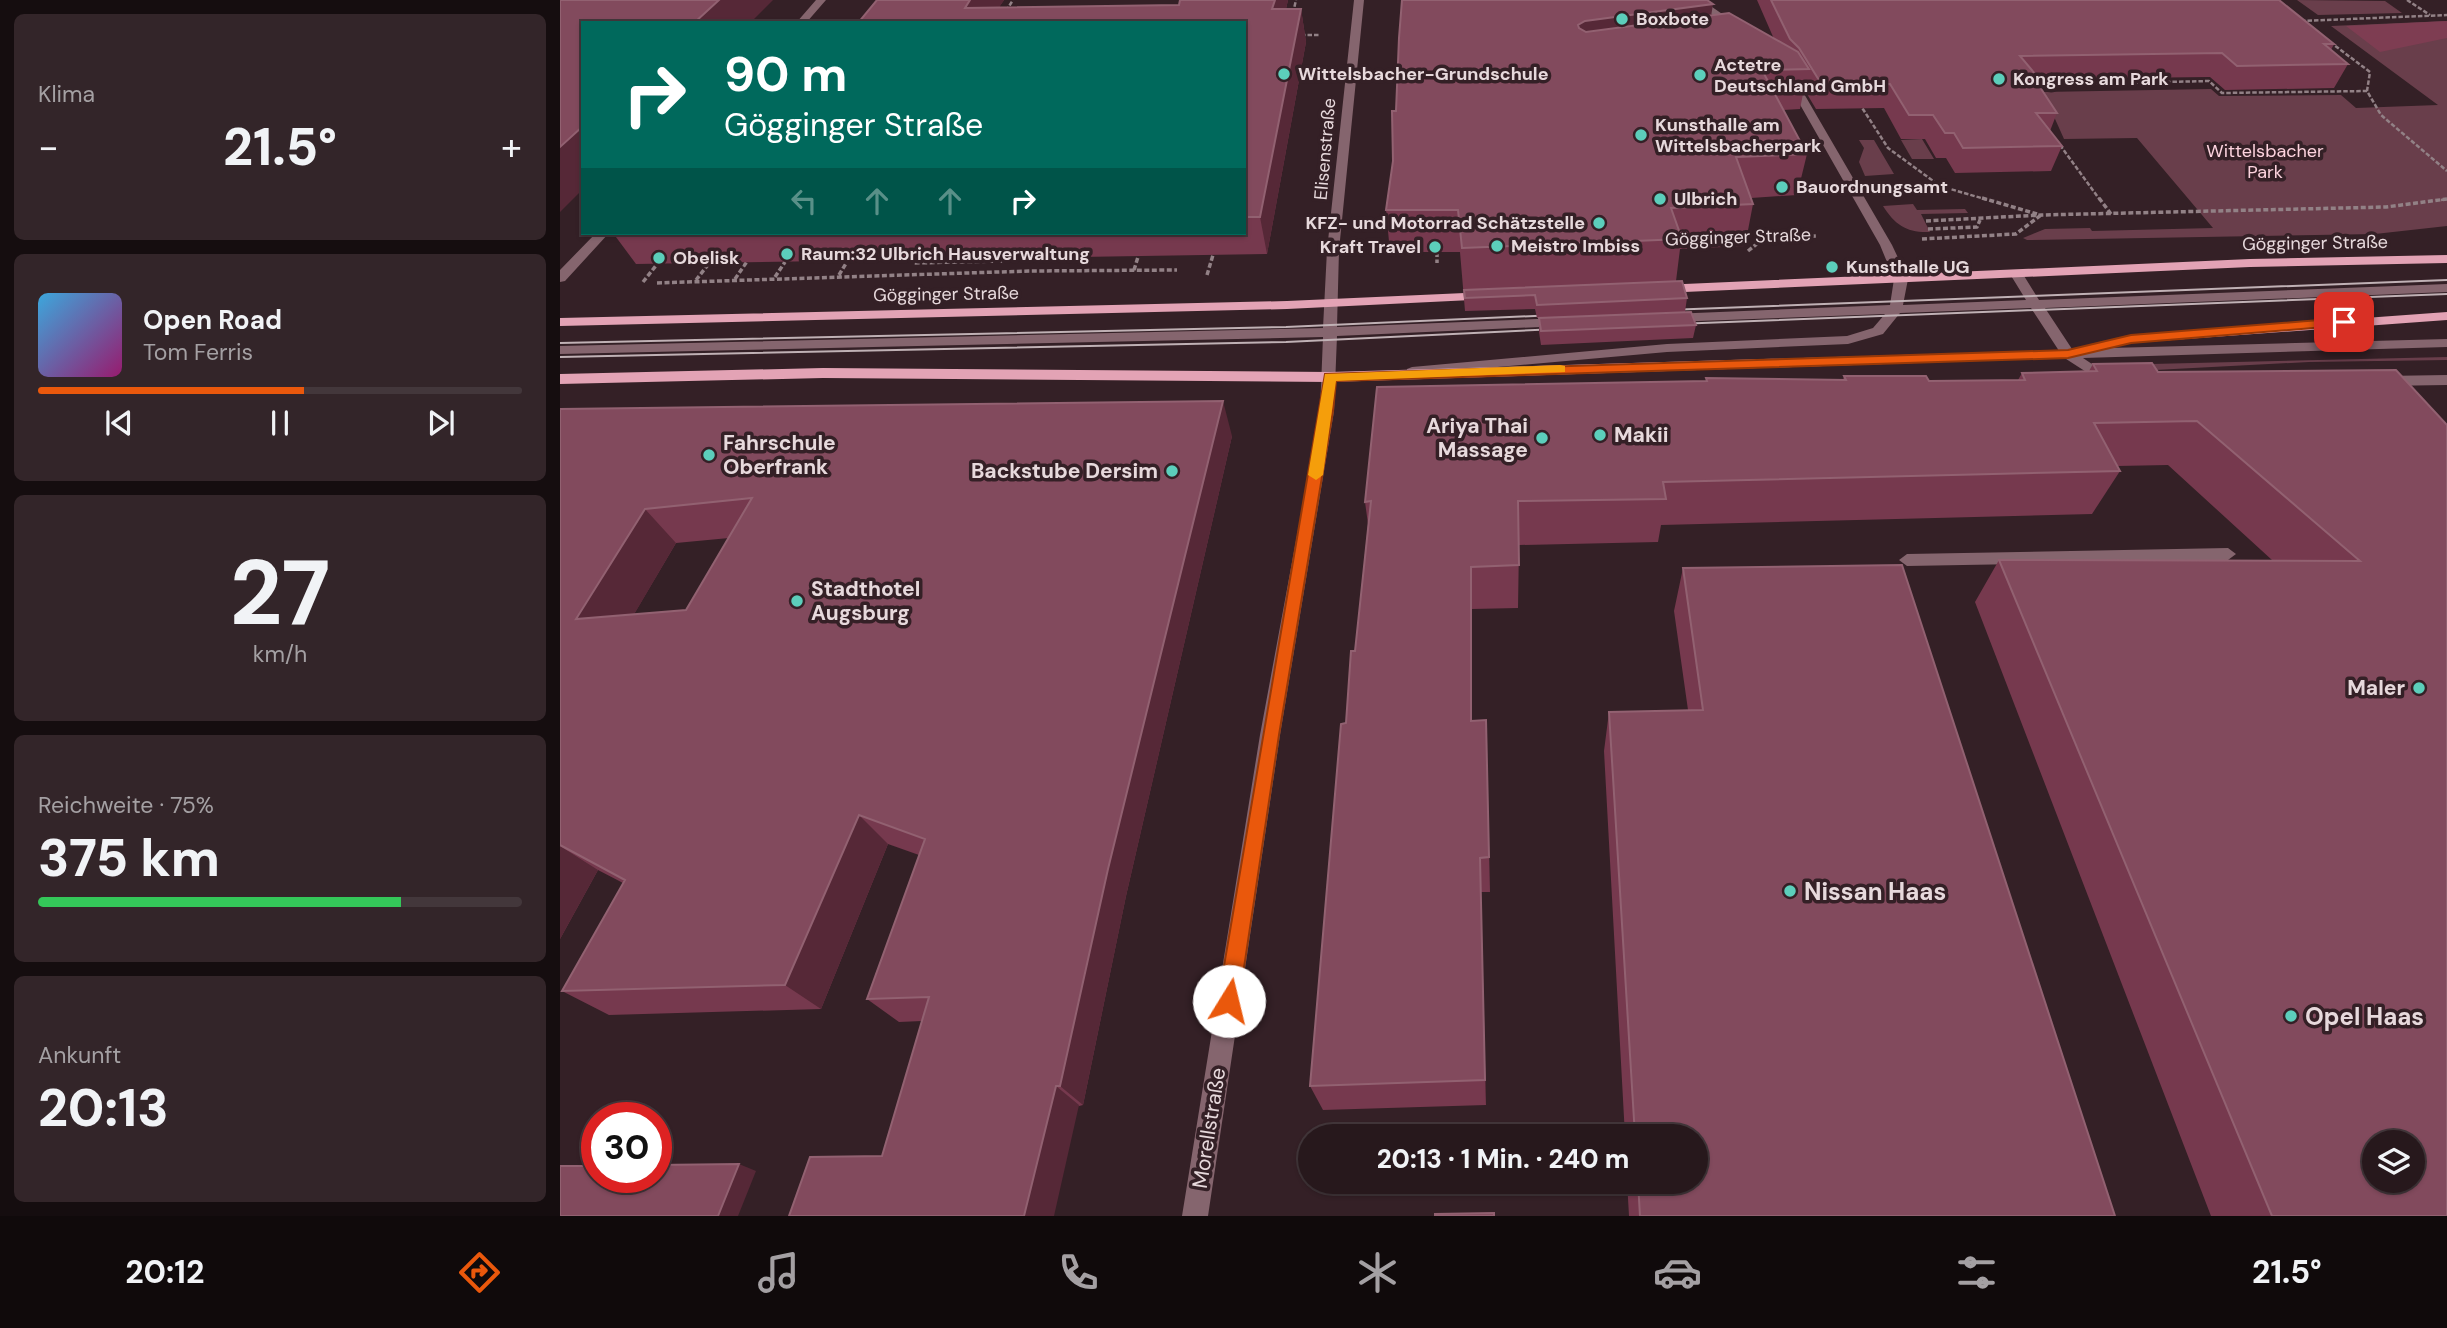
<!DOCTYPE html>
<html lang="de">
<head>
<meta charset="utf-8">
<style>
  :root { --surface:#27181c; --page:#332529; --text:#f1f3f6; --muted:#a4a0a3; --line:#43373b; --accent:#ea580c }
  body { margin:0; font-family:"DM Sans",sans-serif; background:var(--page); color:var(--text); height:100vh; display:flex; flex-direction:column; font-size:26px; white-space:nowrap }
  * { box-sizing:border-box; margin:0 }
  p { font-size:23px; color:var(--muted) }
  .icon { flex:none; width:38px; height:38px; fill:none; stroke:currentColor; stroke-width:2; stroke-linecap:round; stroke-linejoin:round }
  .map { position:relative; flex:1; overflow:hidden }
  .side { display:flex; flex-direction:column; gap:14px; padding:14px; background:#150d0f; width:560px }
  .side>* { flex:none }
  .guide { position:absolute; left:21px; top:21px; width:665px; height:214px; border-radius:0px; box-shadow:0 2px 5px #0004,0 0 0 2px var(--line); background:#00695c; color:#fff; overflow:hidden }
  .fabs { position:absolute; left:1802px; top:1130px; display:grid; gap:14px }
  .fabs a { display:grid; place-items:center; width:63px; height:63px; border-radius:50%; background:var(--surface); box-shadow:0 2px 5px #0004,0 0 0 2px var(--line); font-size:35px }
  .speed { position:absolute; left:21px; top:1102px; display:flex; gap:14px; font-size:35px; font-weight:700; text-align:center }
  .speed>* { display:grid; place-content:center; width:91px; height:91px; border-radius:50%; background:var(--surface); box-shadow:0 2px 5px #0004,0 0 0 2px var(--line); line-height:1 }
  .speed .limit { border:10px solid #d22; background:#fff; color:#111 }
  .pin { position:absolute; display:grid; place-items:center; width:60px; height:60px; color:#fff; margin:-30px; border-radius:14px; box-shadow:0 4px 10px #0006 }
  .me { position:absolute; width:77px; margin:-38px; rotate:9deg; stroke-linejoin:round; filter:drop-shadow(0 0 5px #0008) }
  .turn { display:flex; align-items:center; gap:24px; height:147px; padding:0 28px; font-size:32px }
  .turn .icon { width:91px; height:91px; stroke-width:2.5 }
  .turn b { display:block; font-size:49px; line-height:60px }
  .lanes { display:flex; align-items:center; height:66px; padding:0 28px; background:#0003; justify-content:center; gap:35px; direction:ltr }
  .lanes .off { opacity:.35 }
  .big { font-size:52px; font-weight:800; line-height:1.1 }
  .side .widget { flex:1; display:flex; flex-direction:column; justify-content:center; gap:10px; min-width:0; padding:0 24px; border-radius:10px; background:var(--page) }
  .side .dial { align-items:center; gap:0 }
  .dial b { font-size:91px; line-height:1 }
  .song { display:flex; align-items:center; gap:21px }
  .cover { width:84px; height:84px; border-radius:10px; background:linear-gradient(135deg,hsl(200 70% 55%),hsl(320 70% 35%)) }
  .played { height:7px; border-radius:4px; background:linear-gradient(90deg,var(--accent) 55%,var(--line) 55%) }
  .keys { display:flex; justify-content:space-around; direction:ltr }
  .heat { display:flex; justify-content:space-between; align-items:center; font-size:38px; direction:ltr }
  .charge { height:10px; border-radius:5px; background:linear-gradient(90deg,#34c759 75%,var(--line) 0) }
  .trip { position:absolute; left:738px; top:1124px; width:410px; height:70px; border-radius:35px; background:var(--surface); box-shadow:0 2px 5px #0004,0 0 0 2px var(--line); font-weight:800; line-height:70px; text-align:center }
  .dock { display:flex; height:112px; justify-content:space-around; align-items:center; background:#100a0b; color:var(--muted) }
  .dock .icon { width:49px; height:49px }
  .dock .active { color:var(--accent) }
  .dock b { font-size:32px; color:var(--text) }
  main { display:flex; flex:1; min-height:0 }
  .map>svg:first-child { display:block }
  .green { fill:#693e4b }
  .forest { fill:#7e3d52 }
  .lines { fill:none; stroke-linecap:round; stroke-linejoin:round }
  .path-far1 { stroke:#928186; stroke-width:2.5; stroke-dasharray:4.5 2; stroke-linecap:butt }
  .path { stroke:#928186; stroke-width:3.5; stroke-dasharray:5 2.5; stroke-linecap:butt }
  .minor { fill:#85656e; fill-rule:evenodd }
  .major { fill:#e3a3b5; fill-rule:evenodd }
  .tram { stroke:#c0b1b5; stroke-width:2 }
  .wall { fill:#76394e; fill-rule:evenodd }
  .shaded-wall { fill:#562837 }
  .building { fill:#824a5d; stroke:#926171; stroke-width:2; fill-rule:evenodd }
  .route { fill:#ea580c; stroke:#983908; stroke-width:2 }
  .slow { fill:#f59e0b }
  .poi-dot { fill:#5ccebb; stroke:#342026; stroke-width:2.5 }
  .labels { text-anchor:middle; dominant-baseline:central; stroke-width:7; stroke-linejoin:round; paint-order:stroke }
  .far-poi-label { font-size:18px; font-weight:bold; fill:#e7d9dc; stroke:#342026; text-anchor:start }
  .far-street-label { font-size:18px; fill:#e7d9dc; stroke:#342026 }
  .far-park-label { font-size:18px; fill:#fdd3de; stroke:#342026 }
  .poi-label { font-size:21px; font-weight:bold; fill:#e7d9dc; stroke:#342026; text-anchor:end }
  .street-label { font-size:21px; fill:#e7d9dc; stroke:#342026 }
  .near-poi-label { font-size:24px; font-weight:bold; fill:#e7d9dc; stroke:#342026; text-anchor:start }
</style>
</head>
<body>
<main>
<section class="side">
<div class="widget"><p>Klima</p>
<div class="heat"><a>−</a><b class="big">21.5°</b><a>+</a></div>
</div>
<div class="widget">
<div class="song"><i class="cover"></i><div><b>Open Road</b><p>Tom Ferris</p></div></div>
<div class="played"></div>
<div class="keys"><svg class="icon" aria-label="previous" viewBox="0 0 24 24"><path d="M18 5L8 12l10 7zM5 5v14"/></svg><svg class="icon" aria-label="pause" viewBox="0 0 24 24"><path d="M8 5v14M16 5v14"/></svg><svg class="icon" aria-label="next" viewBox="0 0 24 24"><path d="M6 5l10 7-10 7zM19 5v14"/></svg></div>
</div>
<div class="widget dial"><b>27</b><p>km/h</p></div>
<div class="widget"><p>Reichweite · 75%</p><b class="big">375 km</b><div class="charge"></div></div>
<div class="widget"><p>Ankunft</p><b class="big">20:13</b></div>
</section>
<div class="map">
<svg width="1887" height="1216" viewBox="0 0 1887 1216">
  <rect width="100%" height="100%" fill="#342026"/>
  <path class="green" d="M1737,0L1825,1L1842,13L1758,15Z
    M1887,21V226L1815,234L1467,240L1463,238L1485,229L1530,228L1532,231L1653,228L1577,138L1504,139L1483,92L1651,89L1659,96L1781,95L1796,108L1878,105L1771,26Z
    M1362,139L1374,159H1352L1341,140Z
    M1299,140H1314L1334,174L1305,176L1299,162L1304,148Z
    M1353,204L1357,210L1405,209L1408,213L1361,214L1370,232C1347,233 1335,225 1323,206Z
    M1887,357V360L1749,362L1595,370L1591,364Z"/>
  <path class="forest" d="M1887,21V38L1820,52L1786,26Z"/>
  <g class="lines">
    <path class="path-far1" d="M1847,0L1870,15
      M446,11L453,0
      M733,13L736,0
      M1741,21L1887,15
      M741,35H760
      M1770,42L1810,72L1807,91L1821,115L1887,171
      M1476,85L1649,81L1662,93L1807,91
      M1299,103L1328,148L1380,186L1428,200
      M1500,145L1540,200
      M1881,200L1887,199"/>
    <path class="path" d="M1422,198L1477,214
      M1539,198L1551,214
      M1366,221L1481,215L1826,207L1887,199
      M1368,229L1417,227L1420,220
      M1362,239L1456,234L1481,215
      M1188,251L1204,238L1256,236
      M877,252V263
      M356,258L353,263L443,261L444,257
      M574,270L578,257
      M279,275L288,260
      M647,275L653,255
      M215,277L225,262
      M175,279L188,260
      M136,280L151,261
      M83,282L98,263
      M97,283L469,271L617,270"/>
    <path class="minor" d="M256,0H266L246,23H236Z
      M794,0H804L779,250L777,327L1002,318L1009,322L1002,326L777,336L774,411L720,735L648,1216H622L700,735L760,411L763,337L0,354V346L763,328L767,250Z
      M1131,0H1142L1181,27L1173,29Z
      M1231,77L1236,80L1332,245L1348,279L1343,305L1466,300L1450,274L1456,270L1461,271L1479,300L1887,284V292L1485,308L1512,349L1887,339V347L1523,358L1553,378L1555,381L1553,384L1548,386L1503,357L1471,308L1340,313L1323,334L1288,344L1107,352L847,375V369L852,367L1107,344L1287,336L1313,328L1325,314L1111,322L1104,318L1111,314L1330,305L1334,279L1320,245L1226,80Z
      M36,233H49L5,281L0,282V270Z
      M1887,375V385L1823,386L1816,381L1823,376Z
      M1668,548L1676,554L1668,560L1347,566L1339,560L1347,554Z"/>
    <path class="major" d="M1887,255V263L1690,267L1102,293L1095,289L1102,285L1690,259Z
      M927,292L932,293V299L727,309L0,326V318L727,301Z
      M1887,312V320L1571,343L1508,358L770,382L263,378L0,384V374L263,368L770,372L1508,350L1571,335Z"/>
    <path class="tram" d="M1107,310L1887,280
      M1116,324L1887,294
      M0,343L726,327L995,315
      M0,357L726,342L997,329"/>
  </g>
  <path class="wall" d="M317,0H444L439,7L619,5L620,0H728L726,9H741L746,42L707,254L76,264L53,233H684V23Z
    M1197,0H1719L1774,44L1771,50L1788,64L1774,88L1665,90L1650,77L1479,79L1481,81L1479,85L1497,113L1490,131L1502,146L1491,171L1395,173L1386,158H1376L1365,139H1341L1324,108L1256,109L1244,89L1240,109L1223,110L1247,154L1237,195L1191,198L1193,204L1185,246L1120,249L1116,281L1127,298L1125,312L977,318L975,309L905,311L900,252H830L826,210L833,161L836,111L1151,15L1214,39Z
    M979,318L1136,325L1133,338L981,345L979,332Z
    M1533,364L1598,372L1836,370L1887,1216H1651L1415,602L1439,560H1712L1608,465L1557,466L1560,471L1532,514L1101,525L1098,542L959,545L958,608L912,609V721L926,720L930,892H921L926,1105L763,1110L750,1086L786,723L795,651L808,524L805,502L1146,381V378L1283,380L1284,376L1369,381L1458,380L1462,373L1529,371Z
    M0,409L672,436L566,896L523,1105L322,1156L362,1021L339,1022L307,999L359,855L328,844L261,1009L49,1015L2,991L63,883L38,870L0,939ZM169,538L126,610L74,614L116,543Z
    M1123,568L1555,1216H1069L1067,1181H1136V1136H1065L1044,751L1049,712L1128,710L1114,611Z"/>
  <path class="shaded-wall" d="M159,0H213L190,23H134Z
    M410,0H444L429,23L405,8Z
    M715,0H728L718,43L712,9Z
    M1153,4L1147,42L1023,59L1018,25L1025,21Z
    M741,9L746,42L707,254L700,217Z
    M23,126V189L0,212V147Z
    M663,401L672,436L566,896L523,1105L500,1086L548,869Z
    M85,509L116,543L52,652L16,619Z
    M911,567L912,609V760L911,721Z
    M299,815L328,844L261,1009L225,985Z
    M0,846L38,870L0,939Z
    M920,858L921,892L926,1105L925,1080Z
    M496,1086L519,1105L494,1216H464Z
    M179,1164L196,1171L178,1216H158Z"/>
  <path class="building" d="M0,0H159L134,23H23V126L0,147Z
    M317,0H410L405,8L619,5L620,0H715L712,9H741L700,217H684V23H298Z
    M842,0H1147L1153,4L1025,21L1018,25L1019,28L1026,32L1169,13L1238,52L1249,69L1202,70L1247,154L1176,157L1193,204L1111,208L1122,239L902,248L898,210H826L833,161L832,111H836L839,38Z
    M1211,0H1719L1774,44H1764L1788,64L1677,66L1662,53L1460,56L1481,81H1476L1497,113H1476L1502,146L1403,148L1394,133H1385L1373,115H1349L1330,84L1262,85L1239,48L1230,39Z
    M1122,281L1127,298L977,305L975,295L905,298L904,290Z
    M1131,312L1136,325L981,331L979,318Z
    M1592,363L1598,372L1836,370L1887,425V1216H1712L1439,560L1800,561L1637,421L1534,423L1560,471L1103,482L1106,499L958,501L959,565L911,567V721L926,720L929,857L920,858L925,1080L750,1086L781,724L786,723L791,651H795L811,501L805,502L817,387L1147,381L1146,378L1286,380L1284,376H1366L1369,381L1465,380L1462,373L1537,371L1533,364ZM1815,1143H1853V1181H1815Z
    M663,401L548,869L500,1086H496L464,1216H229L250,1157L322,1156L369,997L307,999L365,839L299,815L225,985L2,991L65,880L0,845V409ZM192,498L126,610L16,619L85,509Z
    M1342,565L1555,1216H1080L1078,1181H1136V1136H1075L1049,712L1143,710L1123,568Z
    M179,1164L158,1216H0V1166H37V1178H96V1165Z
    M934,1213V1216H875V1214Z"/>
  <path class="route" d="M1784,318L1790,322L1789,325L1571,343L1508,358L776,381L773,411L719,735L679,1001L676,1008L669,1011L662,1008L658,1001L765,374L1508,350L1571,335Z"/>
  <path class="slow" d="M1000,365L1005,366V372L776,381L763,475L756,480L748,475L765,374Z"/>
  <g class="poi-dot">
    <circle cx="1062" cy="19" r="7"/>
    <circle cx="724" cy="74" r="7"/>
    <circle cx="1140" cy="75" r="7"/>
    <circle cx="1439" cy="79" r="7"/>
    <circle cx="1081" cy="135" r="7"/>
    <circle cx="1222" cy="187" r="7"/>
    <circle cx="1100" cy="199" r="7"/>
    <circle cx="1039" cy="223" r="7"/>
    <circle cx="937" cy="246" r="7"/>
    <circle cx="875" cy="247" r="7"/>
    <circle cx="227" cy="254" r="7"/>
    <circle cx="99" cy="258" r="7"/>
    <circle cx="1272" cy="267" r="7"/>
    <circle cx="1040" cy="435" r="7"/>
    <circle cx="982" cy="438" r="7"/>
    <circle cx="149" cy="455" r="7"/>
    <circle cx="612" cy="471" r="7"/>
    <circle cx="237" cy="601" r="7"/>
    <circle cx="1859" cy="688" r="7"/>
    <circle cx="1230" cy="891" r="7"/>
    <circle cx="1731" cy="1016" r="7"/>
  </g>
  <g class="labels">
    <g class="far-poi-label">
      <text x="1076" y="19">Boxbote</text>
      <text x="1154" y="65">Actetre<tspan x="1154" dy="21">Deutschland GmbH</tspan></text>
      <text x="738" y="74">Wittelsbacher-Grundschule</text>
      <text x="1453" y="79">Kongress am Park</text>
      <text x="1095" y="125">Kunsthalle am<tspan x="1095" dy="21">Wittelsbacherpark</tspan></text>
      <text x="1236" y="187">Bauordnungsamt</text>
      <text x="1114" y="199">Ulbrich</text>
      <text x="1025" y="223" text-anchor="end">KFZ- und Motorrad Schätzstelle</text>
      <text x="951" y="246">Meistro Imbiss</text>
      <text x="861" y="247" text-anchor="end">Kraft Travel</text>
      <text x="241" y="254">Raum:32 Ulbrich Hausverwaltung</text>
      <text x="113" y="258">Obelisk</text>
      <text x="1286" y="267">Kunsthalle UG</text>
    </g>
    <g class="far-street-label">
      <text transform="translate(765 149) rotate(-85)">Elisenstraße</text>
      <text transform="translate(1178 237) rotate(-2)">Gögginger Straße</text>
      <text transform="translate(1755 243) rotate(-1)">Gögginger Straße</text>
      <text transform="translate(386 294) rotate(-1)">Gögginger Straße</text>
    </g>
    <g class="far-park-label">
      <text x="1705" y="151">Wittelsbacher<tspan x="1705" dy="21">Park</tspan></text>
    </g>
    <g class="poi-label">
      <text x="968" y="426">Ariya Thai<tspan x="968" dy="24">Massage</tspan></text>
      <text x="1054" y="435" text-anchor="start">Makii</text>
      <text x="163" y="443" text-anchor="start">Fahrschule<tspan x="163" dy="24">Oberfrank</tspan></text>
      <text x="598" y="471">Backstube Dersim</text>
      <text x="251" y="589" text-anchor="start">Stadthotel<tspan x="251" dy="24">Augsburg</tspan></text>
      <text x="1845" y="688">Maler</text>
    </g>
    <g class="street-label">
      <text transform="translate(649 1128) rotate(-81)">Morellstraße</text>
    </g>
    <g class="near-poi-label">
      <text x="1244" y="891">Nissan Haas</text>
      <text x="1745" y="1016">Opel Haas</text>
    </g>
  </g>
</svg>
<div class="fabs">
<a><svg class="icon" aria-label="layers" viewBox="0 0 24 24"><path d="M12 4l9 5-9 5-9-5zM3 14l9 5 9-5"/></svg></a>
</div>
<div class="speed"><div class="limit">30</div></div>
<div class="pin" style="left:1784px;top:322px;background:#d93025"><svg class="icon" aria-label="arrive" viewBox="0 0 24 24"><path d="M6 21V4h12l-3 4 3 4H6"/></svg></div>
<svg class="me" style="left:669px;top:1001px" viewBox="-20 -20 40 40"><circle r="19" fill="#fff"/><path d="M0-13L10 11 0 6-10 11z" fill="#ea580c"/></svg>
<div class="trip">20:13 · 1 Min. · 240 m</div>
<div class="guide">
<div class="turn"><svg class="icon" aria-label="right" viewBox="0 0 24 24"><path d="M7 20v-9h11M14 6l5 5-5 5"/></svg><div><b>90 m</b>Gögginger Straße</div></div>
<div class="lanes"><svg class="icon off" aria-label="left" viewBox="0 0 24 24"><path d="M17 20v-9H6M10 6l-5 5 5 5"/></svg><svg class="icon off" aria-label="ahead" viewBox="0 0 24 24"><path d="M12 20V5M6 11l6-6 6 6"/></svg><svg class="icon off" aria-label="ahead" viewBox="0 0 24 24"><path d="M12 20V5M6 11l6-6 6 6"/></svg><svg class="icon" aria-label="right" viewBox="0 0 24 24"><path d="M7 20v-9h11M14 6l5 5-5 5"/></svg></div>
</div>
</div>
</main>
<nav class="dock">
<b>20:12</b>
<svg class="icon active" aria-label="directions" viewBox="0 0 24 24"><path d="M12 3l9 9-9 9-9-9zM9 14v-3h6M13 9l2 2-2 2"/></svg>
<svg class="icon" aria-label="music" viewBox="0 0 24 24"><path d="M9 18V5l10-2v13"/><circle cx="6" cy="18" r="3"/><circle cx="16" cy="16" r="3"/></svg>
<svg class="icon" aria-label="phone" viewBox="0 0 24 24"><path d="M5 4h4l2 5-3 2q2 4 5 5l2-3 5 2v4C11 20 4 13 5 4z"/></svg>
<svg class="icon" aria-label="climate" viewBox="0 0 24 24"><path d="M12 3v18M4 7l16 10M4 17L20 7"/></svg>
<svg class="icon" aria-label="car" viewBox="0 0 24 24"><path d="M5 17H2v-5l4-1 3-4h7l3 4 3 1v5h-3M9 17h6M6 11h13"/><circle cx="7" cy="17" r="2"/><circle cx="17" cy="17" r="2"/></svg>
<svg class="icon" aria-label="filters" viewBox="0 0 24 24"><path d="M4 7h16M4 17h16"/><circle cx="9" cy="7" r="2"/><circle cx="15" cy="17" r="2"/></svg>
<b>21.5°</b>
</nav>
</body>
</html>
